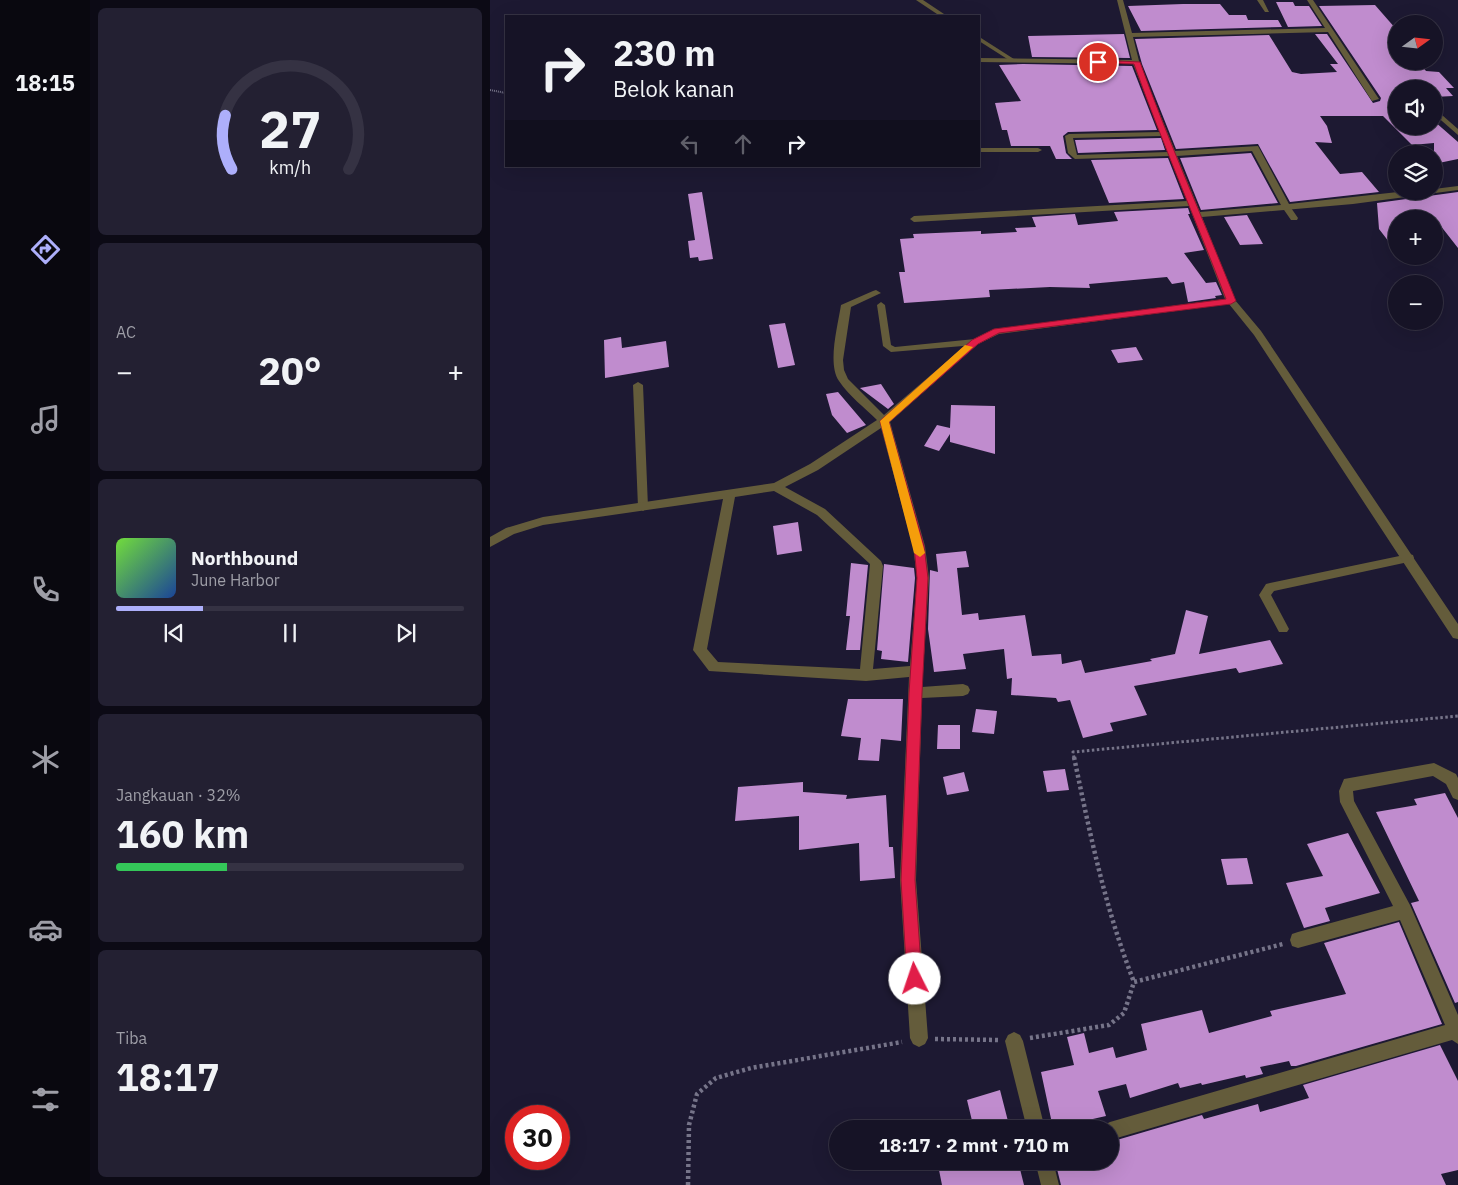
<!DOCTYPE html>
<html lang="id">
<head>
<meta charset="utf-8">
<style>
  :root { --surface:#161326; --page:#232032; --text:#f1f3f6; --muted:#9e9ea7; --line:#353243; --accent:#adaffb }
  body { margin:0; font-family:"IBM Plex Sans",sans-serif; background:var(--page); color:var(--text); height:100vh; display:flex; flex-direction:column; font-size:19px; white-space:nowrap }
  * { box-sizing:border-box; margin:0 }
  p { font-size:16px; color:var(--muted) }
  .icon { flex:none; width:28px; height:28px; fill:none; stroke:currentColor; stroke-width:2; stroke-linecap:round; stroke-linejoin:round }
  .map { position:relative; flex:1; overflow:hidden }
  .details { display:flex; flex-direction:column; gap:8px; padding:8px; background:#0c0a15; width:400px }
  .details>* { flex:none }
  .guide { position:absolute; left:15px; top:15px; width:475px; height:152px; border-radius:0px; box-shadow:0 5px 20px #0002,0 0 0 1px var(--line); background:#161326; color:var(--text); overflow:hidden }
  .needle { width:32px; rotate:75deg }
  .fabs { position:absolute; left:898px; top:15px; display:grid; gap:10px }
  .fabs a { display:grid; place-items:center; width:55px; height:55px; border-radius:50%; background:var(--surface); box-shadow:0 5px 20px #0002,0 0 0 1px var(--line); font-size:25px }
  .speed { position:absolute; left:15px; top:1105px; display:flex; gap:10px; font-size:25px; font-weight:700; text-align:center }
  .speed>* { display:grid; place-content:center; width:65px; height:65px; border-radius:50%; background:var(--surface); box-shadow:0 5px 20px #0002,0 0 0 1px var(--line); line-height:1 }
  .speed .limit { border:8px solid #d22; background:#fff; color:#111 }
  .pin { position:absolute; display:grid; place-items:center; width:42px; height:42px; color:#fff; margin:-21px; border:2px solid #fff; border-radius:50%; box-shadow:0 1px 5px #0007 }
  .me { position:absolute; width:55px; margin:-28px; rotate:356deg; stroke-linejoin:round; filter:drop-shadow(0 0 4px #0008) }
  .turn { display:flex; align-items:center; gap:18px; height:105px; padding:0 25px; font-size:22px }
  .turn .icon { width:65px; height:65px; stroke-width:2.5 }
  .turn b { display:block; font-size:35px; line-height:42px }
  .lanes { display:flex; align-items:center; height:48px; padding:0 25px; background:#0003; justify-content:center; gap:25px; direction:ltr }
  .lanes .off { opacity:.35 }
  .big { font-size:38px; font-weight:700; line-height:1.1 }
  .details .widget { flex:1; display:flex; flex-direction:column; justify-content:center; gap:8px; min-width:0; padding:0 18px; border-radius:8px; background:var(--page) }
  .details .dial { align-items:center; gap:0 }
  .dial svg { height:130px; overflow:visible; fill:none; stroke:var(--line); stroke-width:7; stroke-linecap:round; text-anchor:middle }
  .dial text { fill:var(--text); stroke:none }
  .song { display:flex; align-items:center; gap:15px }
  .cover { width:60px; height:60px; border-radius:8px; background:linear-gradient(135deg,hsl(100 70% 55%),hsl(220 70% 35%)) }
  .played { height:5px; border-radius:2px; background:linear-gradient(90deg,var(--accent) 25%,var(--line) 25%) }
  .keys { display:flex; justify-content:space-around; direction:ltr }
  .heat { display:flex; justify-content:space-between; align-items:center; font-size:28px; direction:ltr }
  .charge { height:8px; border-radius:4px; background:linear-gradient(90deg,#34c759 32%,var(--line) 0) }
  .trip { position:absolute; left:339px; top:1120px; width:290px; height:50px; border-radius:25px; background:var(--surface); box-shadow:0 5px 20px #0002,0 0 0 1px var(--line); font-weight:700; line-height:50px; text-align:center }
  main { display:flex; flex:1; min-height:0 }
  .dock { display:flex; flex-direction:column; width:90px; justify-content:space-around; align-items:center; background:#09080f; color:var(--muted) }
  .dock .icon { width:35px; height:35px }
  .dock .on { color:var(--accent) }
  .dock b { font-size:22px; color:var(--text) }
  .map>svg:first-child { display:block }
  .building { fill:#c08cce }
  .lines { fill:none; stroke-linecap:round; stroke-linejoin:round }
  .path-far2 { stroke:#767489; stroke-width:2; stroke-dasharray:1 1; stroke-linecap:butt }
  .path-far1 { stroke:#767489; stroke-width:3; stroke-dasharray:2.5 2.5; stroke-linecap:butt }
  .path { stroke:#767489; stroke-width:4.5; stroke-dasharray:3 3; stroke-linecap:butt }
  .service { fill:#645c3b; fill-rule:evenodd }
  .minor { fill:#645c3b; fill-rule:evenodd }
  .route { fill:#e11d48; stroke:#92132f }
  .slow { fill:#f59e0b }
</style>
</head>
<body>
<main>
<nav class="dock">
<b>18:15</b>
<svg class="icon on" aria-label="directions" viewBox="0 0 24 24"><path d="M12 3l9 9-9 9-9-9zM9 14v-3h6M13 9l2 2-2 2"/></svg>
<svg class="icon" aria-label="music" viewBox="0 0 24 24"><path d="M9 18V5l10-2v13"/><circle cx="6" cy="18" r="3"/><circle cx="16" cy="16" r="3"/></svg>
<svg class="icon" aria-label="phone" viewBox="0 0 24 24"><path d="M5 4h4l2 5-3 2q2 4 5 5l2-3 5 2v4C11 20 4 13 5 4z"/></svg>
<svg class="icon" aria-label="climate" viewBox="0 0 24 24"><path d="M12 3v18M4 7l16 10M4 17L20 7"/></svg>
<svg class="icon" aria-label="car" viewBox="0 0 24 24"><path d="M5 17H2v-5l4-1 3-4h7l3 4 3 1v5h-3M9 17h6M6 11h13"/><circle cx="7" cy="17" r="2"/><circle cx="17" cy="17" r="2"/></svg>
<svg class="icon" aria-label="filters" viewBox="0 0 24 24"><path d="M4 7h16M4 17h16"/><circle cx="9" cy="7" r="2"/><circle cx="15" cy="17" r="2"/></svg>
</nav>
<section class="details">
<div class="widget dial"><svg viewBox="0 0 100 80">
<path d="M14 69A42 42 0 1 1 86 69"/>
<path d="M14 69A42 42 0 0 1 10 36" stroke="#adaffb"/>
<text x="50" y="56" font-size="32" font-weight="700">27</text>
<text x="50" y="72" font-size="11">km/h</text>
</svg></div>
<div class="widget"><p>AC</p>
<div class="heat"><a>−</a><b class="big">20°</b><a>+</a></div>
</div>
<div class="widget">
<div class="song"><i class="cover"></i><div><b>Northbound</b><p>June Harbor</p></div></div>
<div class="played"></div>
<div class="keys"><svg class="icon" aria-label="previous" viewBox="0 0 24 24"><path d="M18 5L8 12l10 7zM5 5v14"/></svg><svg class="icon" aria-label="pause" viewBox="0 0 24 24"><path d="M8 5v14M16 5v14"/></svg><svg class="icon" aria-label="next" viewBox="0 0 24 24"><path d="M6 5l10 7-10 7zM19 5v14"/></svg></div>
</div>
<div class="widget"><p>Jangkauan · 32%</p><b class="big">160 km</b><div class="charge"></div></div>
<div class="widget"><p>Tiba</p><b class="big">18:17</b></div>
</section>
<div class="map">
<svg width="968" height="1185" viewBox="0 0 968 1185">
  <rect width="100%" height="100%" fill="#1d1932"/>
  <path class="building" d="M786,2H803L805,6H819L832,26L798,27Z
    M693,4H730L739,15H756L758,20H788L792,27L651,31L638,6Z
    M885,5L906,29V61H928L936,71L949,72L964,88H956L963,96L944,97V89H906V126H944V121L968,142V159L944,164V143L922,145L893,116H830L837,126L842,143L825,142L850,174L872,172L889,192L800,202L768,144L686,149L652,64L645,39L779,35L802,72L811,74L847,72L840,64H848L825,34H837L883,103L890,101L891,98L829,6Z
    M634,34L640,58L542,57L538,36Z
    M533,64L642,66L667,130L578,132L573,136L576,153L582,159H566L560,146H521L517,130H512L505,103L531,101L509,65Z
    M671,138L675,150L588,153L585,140Z
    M761,153L788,203L711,210L690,158Z
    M678,158L694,199L619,203L601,160Z
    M212,192L223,259L209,261L208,257L200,258L198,241L205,240L198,194Z
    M968,192V248L950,225H944V219H906V251L889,229L887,203Z
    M698,208L700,214H698L714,250L694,253L716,283L726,282L732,295L725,296L726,298L698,302L694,282L682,284L677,277L599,284L600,288L560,287L499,290L500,297L414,303L409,272H415L410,239L424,238L423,234L491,231V234L527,232L525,228L546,227L542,217L585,214L588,225L628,221L624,212Z
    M757,215L773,244L750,245L734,217Z
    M295,323L305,365L288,368L279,325Z
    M131,337L132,348L176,341L179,367L115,378L114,340Z
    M646,347L653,360L628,363L621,350Z
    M391,384L404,404L398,409L370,388Z
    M348,392L376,425L357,433L342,415L336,394Z
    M461,405L505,406V454L460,442V434L449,451L434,446L447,425L460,428Z
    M308,522L312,551L287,555L283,526Z
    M476,551L479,567L467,568L472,615L488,613L489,620L535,615L542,656L571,654L572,664L591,660L595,673L662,661L660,659L685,654L696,610L718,616L709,654L780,640L793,664L749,673L746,668L644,686L657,715L620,723L623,731L593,738L580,700L568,702L566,698L521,695L522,678L517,679L514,649L473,654L476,669L444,672L438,629L440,570L448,572L446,554Z
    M361,563L378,565L370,650H356L360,616H356Z
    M394,564L424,568L425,578L418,662L391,659L392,651L387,650Z
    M358,699H413L411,741L391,739L389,761L368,760L371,738L351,736Z
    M486,709L507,711L504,734L482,732Z
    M448,725H470V749H447Z
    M575,769L579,790L557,792L553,771Z
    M474,772L479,791L457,795L453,777Z
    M313,782V792L357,795L356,799L396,795L399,847H403L405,878L370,881L369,843L309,850V816L245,821L248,787Z
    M955,793L968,818V1002L965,1003L921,903L929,901L886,812L927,805L924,799Z
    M858,833L890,893L835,908L840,921L814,928L796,883L833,876L817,844Z
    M757,858L763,884L737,885L731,859Z
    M909,922L952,1024L806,1066H801L799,1061L770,1067L773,1074L756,1078L755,1075L712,1085L711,1083L690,1088L688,1083L640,1098L636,1084L608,1091L616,1116L563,1128L551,1072L584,1065L577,1037L594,1033L599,1053L623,1047L626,1058L657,1050L651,1024L712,1010L719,1033L782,1016L780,1011L856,994L834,943Z
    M950,1045L968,1081V1170L951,1174L956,1185H571L565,1161H620V1142L712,1115L714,1119L768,1104L770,1112L819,1098L813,1085Z
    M510,1090L520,1129H484L477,1100Z
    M476,1161H528L534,1185H452L449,1170Z"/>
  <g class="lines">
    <path class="path-far2" d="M0,90L16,93"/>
    <path class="path-far1" d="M584,758L583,752L968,716"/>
    <path class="path" d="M584,757C600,834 615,908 644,982
      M540,1038L619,1025L634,1013L644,982L793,944
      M445,1039L509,1040
      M198,1185L199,1125L207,1094L226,1078L261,1068L412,1042"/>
    <path class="service" d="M426,0H433L457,16H450Z
      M489,37L491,38L527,61L522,62L489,41Z
      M793,205H799L808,218L807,220H801L792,207Z
      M391,302L395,305L401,345L405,347L485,339L489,342L485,345L401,352L393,346L387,305Z
      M148,382L153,385L158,507L153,511L148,507L143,385Z
      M919,554L923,555L924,558L923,561L784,591L781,595L799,629L797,632H789L769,595L776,584L780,583Z"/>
    <path class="minor" d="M627,0H633L642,33L835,28L817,0H823L889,99L882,101L838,32L643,37L650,65L685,151L768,146L799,204L917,191H944V189L968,186V190L863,204L712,217L745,300L771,331L968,624V639L963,638L764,335L739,304L509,334L488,344L400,422L435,546L439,578L432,687L473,684L478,686L480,690L478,694L473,696L432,698L426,880L438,1038L435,1044L429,1047L423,1044L420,1038L410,880L419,677L376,681L219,671L203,650L233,499L53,525L24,534L0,547V537L16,528L53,517L284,483L320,464L387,420C375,408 359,396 349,381C337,364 348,325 351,305L383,291L386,290L391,293L361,307L353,360L354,370L358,379L394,415L482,340L504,329L735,299L699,206L424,222L420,219L424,216L697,201L679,156L585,159L578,153L575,136L579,134L670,132L643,64L489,62V58L642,60ZM672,136L678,152L587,155L583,138ZM762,151L791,205L710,212L687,156ZM391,428L423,546L427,578L420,666L383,669L393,566L391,561L335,509L295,487L328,470ZM284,491L327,515L380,564L370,669L228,662L217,649L245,497Z
      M767,0H773L779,12H775Z
      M944,108L968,129V135L944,114Z
      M489,148H548L552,150L548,152H489Z
      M944,763L966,774L968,778V800L963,798L956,784L943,776L863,791L864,801L920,905L968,1015V1044L962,1040L620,1140V1129H612L614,1125L620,1122L955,1025L910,920L808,948L802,946L800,940L802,934L808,932L903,906L850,802L849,791L854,779Z
      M524,1032L530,1035L533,1041L555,1129H537L515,1041L518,1035Z
      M545,1161H563L569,1185H551Z"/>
  </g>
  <path class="route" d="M608,60L650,62C679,143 714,221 746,301L741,304L509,333L488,344L399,422L434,546L438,578L432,693L425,880L432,979L430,984L425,987L420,984L417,979L411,880L419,693L427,578L424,546L390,421L482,340L504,329L736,299C706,220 672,143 644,64L606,63Z"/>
  <path class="slow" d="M475,345L483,347L399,422L435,553L430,557L424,553L390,421Z"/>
</svg>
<div class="fabs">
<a><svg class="needle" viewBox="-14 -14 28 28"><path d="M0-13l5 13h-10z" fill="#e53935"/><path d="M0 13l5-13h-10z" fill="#9e9ea7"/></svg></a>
<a><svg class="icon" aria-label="sound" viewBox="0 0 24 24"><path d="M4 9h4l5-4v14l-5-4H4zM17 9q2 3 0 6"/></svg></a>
<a><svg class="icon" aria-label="layers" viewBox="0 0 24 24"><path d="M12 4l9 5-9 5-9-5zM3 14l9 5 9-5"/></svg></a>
<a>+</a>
<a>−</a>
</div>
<div class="speed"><div class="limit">30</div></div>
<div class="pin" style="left:608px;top:62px;background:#d93025"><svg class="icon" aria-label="arrive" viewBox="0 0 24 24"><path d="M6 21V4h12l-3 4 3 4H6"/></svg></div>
<svg class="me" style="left:425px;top:979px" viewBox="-20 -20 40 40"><circle r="19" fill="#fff"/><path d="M0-13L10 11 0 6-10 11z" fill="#e11d48"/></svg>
<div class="trip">18:17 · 2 mnt · 710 m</div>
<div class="guide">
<div class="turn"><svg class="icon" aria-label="right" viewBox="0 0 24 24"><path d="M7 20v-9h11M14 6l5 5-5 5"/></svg><div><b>230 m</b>Belok kanan</div></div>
<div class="lanes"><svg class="icon off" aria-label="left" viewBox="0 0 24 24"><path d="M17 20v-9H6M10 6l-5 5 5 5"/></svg><svg class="icon off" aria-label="ahead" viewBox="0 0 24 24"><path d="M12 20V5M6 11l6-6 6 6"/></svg><svg class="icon" aria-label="right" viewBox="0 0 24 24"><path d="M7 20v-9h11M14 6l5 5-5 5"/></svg></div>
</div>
</div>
</main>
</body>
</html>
